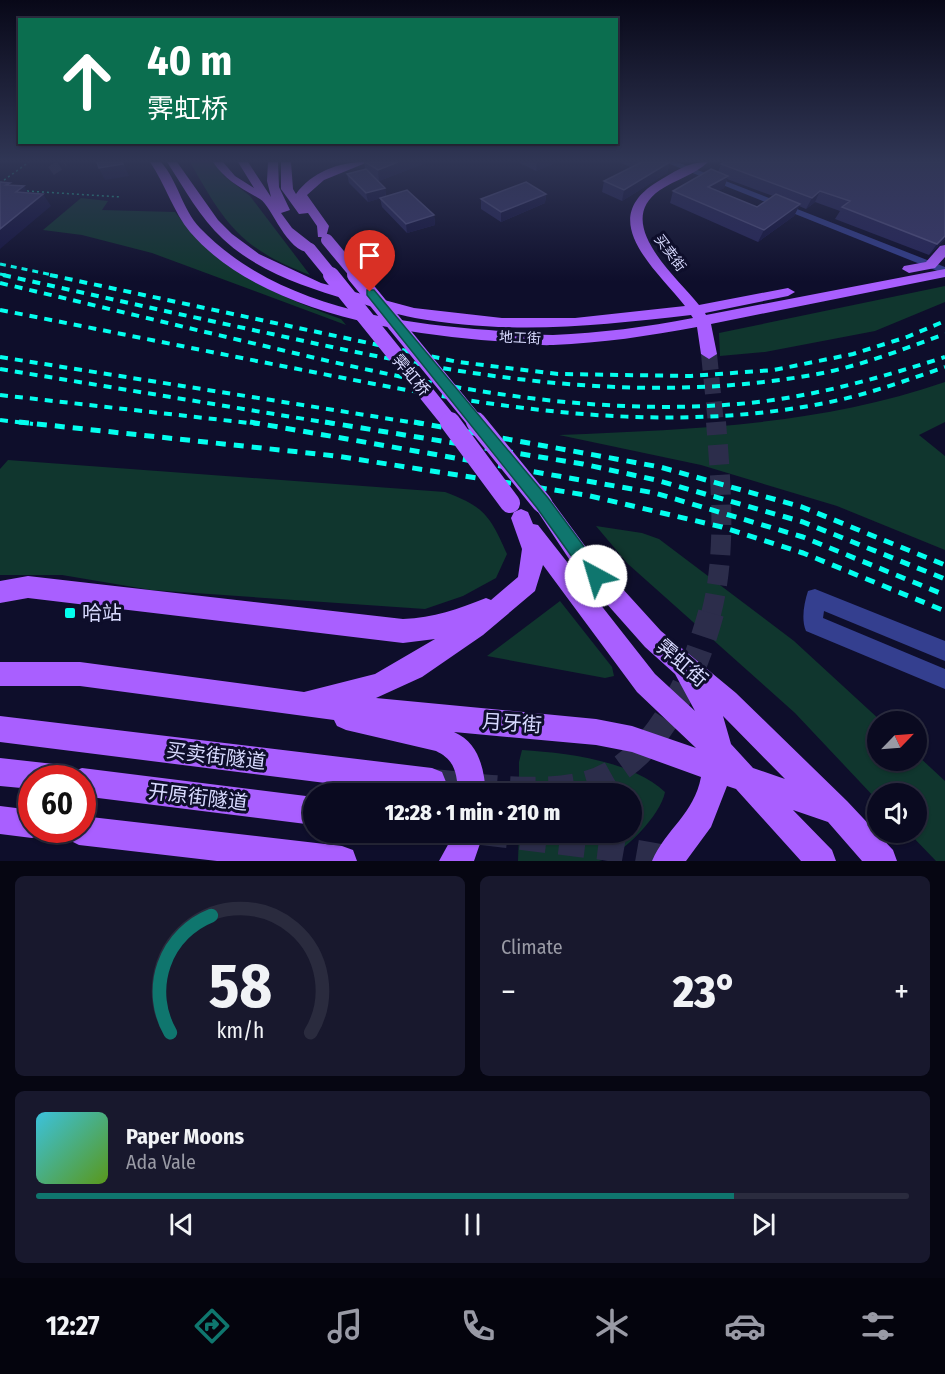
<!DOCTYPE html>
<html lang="en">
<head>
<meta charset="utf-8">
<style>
  :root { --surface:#0a0a20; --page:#18182d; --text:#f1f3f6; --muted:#999aa5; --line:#2a2b3e; --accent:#0f766e }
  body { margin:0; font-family:"Fira Sans Condensed","Noto Sans SC",sans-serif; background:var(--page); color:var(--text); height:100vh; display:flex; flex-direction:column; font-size:22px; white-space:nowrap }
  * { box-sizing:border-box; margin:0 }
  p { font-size:20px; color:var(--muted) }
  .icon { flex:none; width:33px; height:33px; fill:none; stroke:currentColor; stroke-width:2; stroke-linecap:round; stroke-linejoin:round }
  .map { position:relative; height:861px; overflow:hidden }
  .side { display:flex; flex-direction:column; gap:15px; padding:15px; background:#060612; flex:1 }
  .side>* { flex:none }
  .top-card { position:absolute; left:18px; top:18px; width:600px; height:126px; border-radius:0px; box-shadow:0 2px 4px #0004,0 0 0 2px var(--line); background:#0b6e4f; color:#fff; overflow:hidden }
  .needle { width:39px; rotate:65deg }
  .tools { position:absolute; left:867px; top:711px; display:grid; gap:12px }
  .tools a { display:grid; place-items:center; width:60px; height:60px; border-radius:50%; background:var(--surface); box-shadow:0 2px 4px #0004,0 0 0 2px var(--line); font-size:30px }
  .speed { position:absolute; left:18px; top:765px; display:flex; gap:12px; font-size:30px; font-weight:700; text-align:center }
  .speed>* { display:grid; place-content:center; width:78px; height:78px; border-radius:50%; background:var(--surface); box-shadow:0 2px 4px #0004,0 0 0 2px var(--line); line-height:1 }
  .speed .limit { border:9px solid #d22; background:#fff; color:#111 }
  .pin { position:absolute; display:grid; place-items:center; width:51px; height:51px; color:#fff; margin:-62px -26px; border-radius:50% 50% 50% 0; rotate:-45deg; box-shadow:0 0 6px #0007 }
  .pin .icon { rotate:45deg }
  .me { position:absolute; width:66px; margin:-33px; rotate:321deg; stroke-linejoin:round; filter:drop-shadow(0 0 4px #0008) }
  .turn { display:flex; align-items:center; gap:21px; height:126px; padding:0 30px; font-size:27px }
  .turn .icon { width:78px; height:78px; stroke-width:2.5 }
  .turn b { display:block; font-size:42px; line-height:51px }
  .big { font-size:45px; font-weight:800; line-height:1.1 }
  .side .card { flex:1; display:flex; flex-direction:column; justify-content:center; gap:9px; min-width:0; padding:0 21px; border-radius:9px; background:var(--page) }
  .side .dial { align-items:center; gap:0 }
  .dial svg { height:156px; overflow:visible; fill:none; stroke:var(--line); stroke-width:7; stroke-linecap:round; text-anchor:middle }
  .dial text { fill:var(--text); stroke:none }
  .song { display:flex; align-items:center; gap:18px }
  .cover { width:72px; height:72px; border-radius:9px; background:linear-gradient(135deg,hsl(190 70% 55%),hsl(90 70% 35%)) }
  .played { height:6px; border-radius:3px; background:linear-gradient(90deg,var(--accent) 80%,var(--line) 80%) }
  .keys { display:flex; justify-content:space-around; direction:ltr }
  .heat { display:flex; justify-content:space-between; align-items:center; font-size:33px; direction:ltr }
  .side .tiles { flex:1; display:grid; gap:15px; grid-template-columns:1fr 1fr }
  .card:last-child { grid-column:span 2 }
  .trip { position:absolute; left:303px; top:783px; width:339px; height:60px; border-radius:30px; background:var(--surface); box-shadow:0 2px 4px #0004,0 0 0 2px var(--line); font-weight:800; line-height:60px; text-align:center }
  .menu { display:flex; height:96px; justify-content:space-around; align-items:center; background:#04040d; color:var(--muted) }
  .menu .icon { width:42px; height:42px }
  .menu .on { color:var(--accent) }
  .menu b { font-size:27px; color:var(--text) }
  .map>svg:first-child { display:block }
  .green { fill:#10362e }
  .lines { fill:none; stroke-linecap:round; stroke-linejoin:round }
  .minor-tunnel { stroke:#2c2d4b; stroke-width:10; stroke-dasharray:10 5; stroke-linecap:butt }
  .major-tunnel-far2 { stroke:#2c2d4b; stroke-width:16; stroke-dasharray:16 8; stroke-linecap:butt }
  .major-tunnel-far1 { stroke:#2c2d4b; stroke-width:20; stroke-dasharray:20 10; stroke-linecap:butt }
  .major-tunnel { stroke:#2c2d4b; stroke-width:26; stroke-dasharray:26 13; stroke-linecap:butt }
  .path { stroke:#22c9a3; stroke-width:1.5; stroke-dasharray:2 3; stroke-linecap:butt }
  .minor { fill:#343f8f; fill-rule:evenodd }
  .major { fill:#a95fff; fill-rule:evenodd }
  .rail-far2 { stroke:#04ffef; stroke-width:3; stroke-dasharray:6 5; stroke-linecap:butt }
  .rail-far1 { stroke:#04ffef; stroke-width:4; stroke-dasharray:8 7; stroke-linecap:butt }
  .rail { stroke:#04ffef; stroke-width:5; stroke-dasharray:10 8; stroke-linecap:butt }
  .major-bridge-far2 { stroke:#a95fff; stroke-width:12 }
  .major-bridge-far1 { stroke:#a95fff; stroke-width:16 }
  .major-bridge { stroke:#a95fff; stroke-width:20 }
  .wall { fill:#27265a; fill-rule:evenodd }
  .shaded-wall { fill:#151440 }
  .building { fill:#3a396c; stroke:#535283; stroke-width:1.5 }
  .route { fill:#0f766e; stroke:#0a4d48; stroke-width:1.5 }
  .poi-dot { fill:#04ffef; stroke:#0e0e2b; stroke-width:2 }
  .labels { text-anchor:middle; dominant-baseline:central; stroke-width:6; stroke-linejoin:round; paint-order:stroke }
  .far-street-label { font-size:14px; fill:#d8daff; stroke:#0e0e2b }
  .street-label { font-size:16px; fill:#d8daff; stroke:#0e0e2b }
  .near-poi-label { font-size:20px; fill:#d8daff; stroke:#0e0e2b; text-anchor:start }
  .near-street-label { font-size:20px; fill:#d8daff; stroke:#0e0e2b }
</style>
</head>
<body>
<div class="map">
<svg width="945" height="861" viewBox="0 0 945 861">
  <rect width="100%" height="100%" fill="#0e0e2b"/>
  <path class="green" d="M190,162H214L224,176L250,196L310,275C241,249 225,224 190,162Z
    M81,198L108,201L102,210L175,212C220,271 273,294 341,319L346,325L152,253L82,235L43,230Z
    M945,286V302L875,331L765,352L720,356L719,333Z
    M945,382V422L919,435L945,456V550L837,506L701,465L559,435C694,429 816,426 945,382Z
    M8,460L445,492C485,507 490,516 507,554L496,578L463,596L425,609L151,590L62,575H0V469Z
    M596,526L642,533L659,539L794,641L881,721L878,722V760H916L917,755L945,781V861H936L909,833L916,832V794H878L877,800L795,713L628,564Z
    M560,601L612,667L614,676L605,678L487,656Z
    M522,750C567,753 630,760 665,792C661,815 622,856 599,861C576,861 542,861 518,861L519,833L632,832V794L519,793V762Z"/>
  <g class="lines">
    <path class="minor-tunnel" d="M51,171L64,162"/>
    <path class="major-tunnel-far2" d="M709,354L716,424"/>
    <path class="major-tunnel-far1" d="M711,614C727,553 721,484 716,422"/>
    <path class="major-tunnel" d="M432,782C480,786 531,795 578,786C654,772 693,679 711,613
      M482,832L603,847L683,861"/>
    <path class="path" d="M0,183L29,162
      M27,191L121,197"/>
    <path class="minor" d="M665,162H677L945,267V274Z
      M815,589L945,641V661L824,611L823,618L945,669V689L806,631C801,620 804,603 808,591Z"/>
    <path class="major" d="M150,162H161C178,181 182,209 200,228C273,304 389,323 489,330C510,332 532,335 553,335C601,333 646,327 693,318L691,315C595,326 511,335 415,318C393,314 371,306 349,300C305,287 257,271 223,239C200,218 184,188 167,162H177L218,220L232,234L259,254L321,283L414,308L502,318H575L685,306C656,269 595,220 657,182C673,172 690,161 708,162C696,174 675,180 660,190C612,223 676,276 699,305L788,288L795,292L788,296L705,313L706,315L945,269V277L711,324L717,354L709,359L701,354L697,327C649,336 602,343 553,345C534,346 514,342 495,341C397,334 257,310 190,232C174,213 165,184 150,162Z
      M213,162H223L235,176L254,188L238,162H248L271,197L267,181L268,162H278L279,187L290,210L281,213L292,228L315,246V252C288,258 273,207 260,199C241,188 225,180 213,162Z
      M281,162H291L293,189L296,194C312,171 342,161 368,162L324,180L307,195L329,226L326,237H318L317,226L308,213L299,214L281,189Z
      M945,245V257L935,268L909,273L902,269L904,266L926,262L940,246Z
      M542,494L549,497L591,554L661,631L736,693L847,801L893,850L897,861H862L828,822L793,810L832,850L836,861H801L736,789L727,786L711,827L686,861H652C666,829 694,814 701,777L632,752L596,745L454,732C479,743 484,768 486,794H458C457,773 455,760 436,751L346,730L337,726L334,720L80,686H0V662H80L304,692L375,674L435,639L403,643L28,598L0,603V581L28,576L403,619C434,618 458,609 486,598L491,600L518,577L522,549L511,518L514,512L521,509L528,512L533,524L538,525L655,674L695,711L675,674L645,647L575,568L532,503L535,497ZM543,565L637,692L696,748L632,726L596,719L376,698L422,677L483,635L535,591ZM723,716L785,779L753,768L731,744Z
      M0,716L432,768L442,772L446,782L442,792L413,794L0,742Z
      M0,758L54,764L64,768L68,778H32V789L0,786Z
      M82,768L314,797V825L82,796V778H70L72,772Z
      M0,806L32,810V830H44L42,834L32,838L0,834Z
      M82,816L342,846L353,850L357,861H217L79,845L69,840L64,830H82Z
      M455,832H484L474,861H439Z"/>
    <path class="rail-far2" d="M0,264L57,276
      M0,274L10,276"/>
    <path class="rail-far1" d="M3,275C93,295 182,315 272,334C451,374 629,407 812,375C858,367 901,350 945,334
      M50,275L458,362L558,374L691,376L774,370L853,354L907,337L945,321
      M0,283C90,304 179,326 269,347C423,384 578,417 738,404C809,398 877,379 945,357
      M0,310C103,330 205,351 308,371C479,405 651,437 825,403C866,395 905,381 945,367
      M0,357L422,424
      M0,369L335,424
      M0,395L258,424
      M0,420L33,424"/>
    <path class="rail" d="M19,422L336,456L586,495L722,527L803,553L945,611
      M250,422L655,493L803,537L945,595
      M325,422L583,464L656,480L803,522L945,579
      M414,422L660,467L802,507L945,565"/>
    <path class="major-bridge-far2" d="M327,240L357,276
      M310,249L332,276"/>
    <path class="major-bridge-far1" d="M331,275L451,424
      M355,275L477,424"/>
    <path class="major-bridge" d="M450,422L510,503
      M476,422L542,503"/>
  </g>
  <path class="wall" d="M364,162H428L379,181L376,179L385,188L386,196L434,215L435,225L407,233L382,207L380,198L368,202L349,183L347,174L365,169Z
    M518,162H557L536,171Z
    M619,162H670L667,173L622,201L602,192L604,181L629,168L630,167Z
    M945,162V239L929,255L835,219L840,211L815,202L806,209L799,206L794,216L758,242L670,203L673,191L718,172L721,164ZM727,179L773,196L757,207L718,191L724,188Z
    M546,194L545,203L501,222L481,209V199Z"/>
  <path class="shaded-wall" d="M123,162L129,176L105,180L99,168Z
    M398,162H428L379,181L378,170Z
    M537,162H557L536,171Z
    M670,162L667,173L622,201L624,190Z
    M728,176L724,188L704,199L708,187Z
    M24,186L32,199L16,192Z
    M385,188L386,197L368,202L366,193Z
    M820,191L815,202L806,209L812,198Z
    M43,194L51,206L0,249V229Z
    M546,194L545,203L501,222V212Z
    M800,204L794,216L758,242L764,230Z
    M434,215L435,225L407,233L406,224Z
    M945,236V239L929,255L937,244Z"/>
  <path class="building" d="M97,162H122L123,164L99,168Z
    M365,162H398L378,170Z
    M638,162H670L624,190L604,181L640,163Z
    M725,162H945V236L937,244L842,207L850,201L820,191L812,198L721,164Z
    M366,169L385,188L366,193L347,174Z
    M711,169L728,176L708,187L757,207L776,194L800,204L764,230L673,191Z
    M0,182L10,183L6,185L24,186L16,192L43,194L0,229Z
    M526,182L546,194L501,212L481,199Z
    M407,190L434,215L406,224L380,198Z"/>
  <linearGradient id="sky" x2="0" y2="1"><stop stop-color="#080818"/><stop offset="0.57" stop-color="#303655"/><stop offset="1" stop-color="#303655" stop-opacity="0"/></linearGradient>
  <rect width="945" height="282" fill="url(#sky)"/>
  <path class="route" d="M367,290H374L548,498L602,571L605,576L602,582L596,584L590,582L537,508L367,295Z"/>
  <rect class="poi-dot" x="64" y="607" width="12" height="12" rx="3"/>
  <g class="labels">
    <g class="far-street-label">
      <text transform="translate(670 253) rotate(53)">买卖街</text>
      <text transform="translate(520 338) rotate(3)">地工街</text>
    </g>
    <g class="street-label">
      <text transform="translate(411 375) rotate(50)">霁虹桥</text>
    </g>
    <g class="near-poi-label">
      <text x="82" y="613">哈站</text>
    </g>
    <g class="near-street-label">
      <text transform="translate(682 663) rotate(41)">霁虹街</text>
      <text transform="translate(512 723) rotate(4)">月牙街</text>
      <text transform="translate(216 756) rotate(7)">买卖街隧道</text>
      <text transform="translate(198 797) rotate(7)">开原街隧道</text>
    </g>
  </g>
</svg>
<div class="tools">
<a><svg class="needle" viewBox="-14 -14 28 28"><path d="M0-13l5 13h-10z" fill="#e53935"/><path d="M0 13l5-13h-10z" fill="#999aa5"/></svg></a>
<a><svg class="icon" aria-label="sound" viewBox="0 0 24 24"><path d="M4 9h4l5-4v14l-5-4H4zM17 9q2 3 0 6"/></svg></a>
</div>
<div class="speed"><div class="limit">60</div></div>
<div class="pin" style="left:370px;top:292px;background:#d93025"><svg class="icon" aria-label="arrive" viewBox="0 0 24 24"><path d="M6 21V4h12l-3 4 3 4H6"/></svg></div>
<svg class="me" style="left:596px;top:576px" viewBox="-20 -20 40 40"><circle r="19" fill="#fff"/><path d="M0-13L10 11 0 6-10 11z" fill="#0f766e"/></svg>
<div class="trip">12:28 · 1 min · 210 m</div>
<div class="top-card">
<div class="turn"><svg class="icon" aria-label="ahead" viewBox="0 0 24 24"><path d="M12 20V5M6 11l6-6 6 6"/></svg><div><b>40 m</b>霁虹桥</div></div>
</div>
</div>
<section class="side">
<div class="tiles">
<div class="card dial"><svg viewBox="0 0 100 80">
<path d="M14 69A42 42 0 1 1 86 69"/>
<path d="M14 69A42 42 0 0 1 35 9" stroke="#0f766e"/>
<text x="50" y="56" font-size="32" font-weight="700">58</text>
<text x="50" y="72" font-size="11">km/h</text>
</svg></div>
<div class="card"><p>Climate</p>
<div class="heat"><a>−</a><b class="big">23°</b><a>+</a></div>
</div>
<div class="card">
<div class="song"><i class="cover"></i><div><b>Paper Moons</b><p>Ada Vale</p></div></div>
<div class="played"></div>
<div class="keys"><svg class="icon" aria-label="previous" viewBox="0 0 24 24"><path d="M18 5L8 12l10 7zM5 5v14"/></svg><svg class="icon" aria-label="pause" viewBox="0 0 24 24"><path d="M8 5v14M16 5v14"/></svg><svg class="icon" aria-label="next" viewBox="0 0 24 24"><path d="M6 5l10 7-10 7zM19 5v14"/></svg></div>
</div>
</div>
</section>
<nav class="menu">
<b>12:27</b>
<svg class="icon on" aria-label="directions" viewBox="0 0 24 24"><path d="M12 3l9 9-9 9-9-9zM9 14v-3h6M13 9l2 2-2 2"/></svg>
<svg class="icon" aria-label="music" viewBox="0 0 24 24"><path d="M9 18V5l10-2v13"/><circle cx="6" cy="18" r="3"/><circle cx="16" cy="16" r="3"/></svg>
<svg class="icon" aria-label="phone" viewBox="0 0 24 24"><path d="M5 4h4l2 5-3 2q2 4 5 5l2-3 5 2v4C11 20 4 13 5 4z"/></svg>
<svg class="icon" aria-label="climate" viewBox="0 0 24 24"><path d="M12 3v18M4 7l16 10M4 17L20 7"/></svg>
<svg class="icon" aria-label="car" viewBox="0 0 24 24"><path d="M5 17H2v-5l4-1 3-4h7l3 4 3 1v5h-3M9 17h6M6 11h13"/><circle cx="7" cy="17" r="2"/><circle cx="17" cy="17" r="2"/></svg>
<svg class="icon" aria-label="filters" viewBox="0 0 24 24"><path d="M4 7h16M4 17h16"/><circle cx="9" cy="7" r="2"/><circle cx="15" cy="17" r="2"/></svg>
</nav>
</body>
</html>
